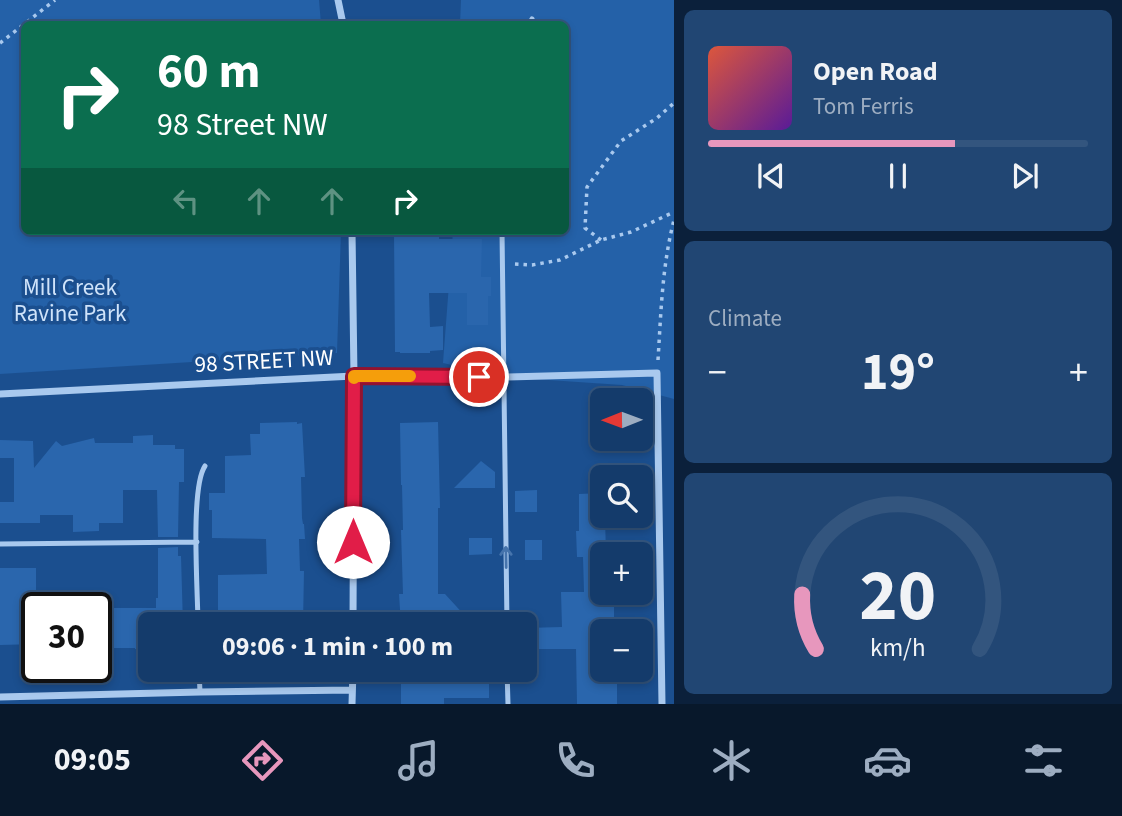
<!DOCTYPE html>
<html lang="en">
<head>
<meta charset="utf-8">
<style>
  :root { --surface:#143b6b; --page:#214673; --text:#f1f3f6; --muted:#9dadc1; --line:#33557e; --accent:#e797bd }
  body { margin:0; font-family:"Source Sans 3",sans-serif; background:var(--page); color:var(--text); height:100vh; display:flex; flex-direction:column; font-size:26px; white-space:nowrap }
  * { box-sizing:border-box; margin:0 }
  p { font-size:23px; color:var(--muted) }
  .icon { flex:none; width:38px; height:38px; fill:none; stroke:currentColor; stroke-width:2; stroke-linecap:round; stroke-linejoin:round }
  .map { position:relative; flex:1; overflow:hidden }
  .drawer { display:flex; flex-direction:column; gap:10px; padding:10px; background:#0b203b; width:448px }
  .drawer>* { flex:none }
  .guide { position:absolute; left:21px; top:21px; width:548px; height:214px; border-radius:10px; box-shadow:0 4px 10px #0003,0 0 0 2px var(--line); background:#0b6e4f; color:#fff; overflow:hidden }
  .needle { width:46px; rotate:269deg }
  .tools { position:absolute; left:590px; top:388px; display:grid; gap:14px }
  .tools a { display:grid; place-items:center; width:63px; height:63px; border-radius:10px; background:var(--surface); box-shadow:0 4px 10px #0003,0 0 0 2px var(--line); font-size:35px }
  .speed { position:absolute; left:21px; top:592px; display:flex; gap:14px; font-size:35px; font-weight:700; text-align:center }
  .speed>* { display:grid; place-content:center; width:91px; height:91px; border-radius:50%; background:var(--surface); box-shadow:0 4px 10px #0003,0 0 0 2px var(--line); line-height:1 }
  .speed .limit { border:4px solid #111; border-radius:10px; background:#fff; color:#111 }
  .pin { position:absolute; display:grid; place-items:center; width:60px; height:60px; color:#fff; margin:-30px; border:4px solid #fff; border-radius:50%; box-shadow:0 2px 7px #0007 }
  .me { position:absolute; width:77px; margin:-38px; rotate:0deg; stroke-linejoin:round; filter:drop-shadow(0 0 5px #0008) }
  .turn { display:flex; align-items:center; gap:24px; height:147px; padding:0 21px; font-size:32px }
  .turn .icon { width:91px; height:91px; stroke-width:2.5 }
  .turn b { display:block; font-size:49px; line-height:60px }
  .lanes { display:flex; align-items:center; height:66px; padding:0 21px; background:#0003; justify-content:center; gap:35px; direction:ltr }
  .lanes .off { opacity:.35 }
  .big { font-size:52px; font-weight:700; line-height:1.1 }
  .drawer .card { flex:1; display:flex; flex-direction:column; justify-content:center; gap:10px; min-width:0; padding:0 24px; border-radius:10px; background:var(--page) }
  .drawer .dial { align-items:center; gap:0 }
  .dial svg { height:182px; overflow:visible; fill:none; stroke:var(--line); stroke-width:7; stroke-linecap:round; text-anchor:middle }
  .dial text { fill:var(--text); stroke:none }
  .song { display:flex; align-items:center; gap:21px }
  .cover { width:84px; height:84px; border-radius:10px; background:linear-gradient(135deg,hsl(10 70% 55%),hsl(270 70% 35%)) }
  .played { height:7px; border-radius:4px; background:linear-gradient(90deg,var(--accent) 65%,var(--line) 65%) }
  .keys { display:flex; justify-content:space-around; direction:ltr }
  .heat { display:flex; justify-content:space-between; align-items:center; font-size:38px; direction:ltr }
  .trip { position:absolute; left:138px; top:612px; width:399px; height:70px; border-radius:10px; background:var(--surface); box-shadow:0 4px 10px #0003,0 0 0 2px var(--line); font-weight:700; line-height:70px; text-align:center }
  .tabs { display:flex; height:112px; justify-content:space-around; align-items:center; background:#08182b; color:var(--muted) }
  .tabs .icon { width:49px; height:49px }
  .tabs .active { color:var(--accent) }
  .tabs b { font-size:32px; color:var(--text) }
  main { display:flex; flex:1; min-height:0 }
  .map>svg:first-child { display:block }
  .green { fill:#2461a8 }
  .building { fill:#2a66ad }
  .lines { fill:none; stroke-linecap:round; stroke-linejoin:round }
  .path { stroke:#a9c9ee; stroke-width:3.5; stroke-dasharray:3.5 5; stroke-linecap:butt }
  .lane { stroke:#a9c9ee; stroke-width:5 }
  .street { stroke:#a9c9ee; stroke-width:7 }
  .oneway { stroke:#4674ac }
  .route-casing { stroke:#92132f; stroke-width:18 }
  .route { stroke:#e11d48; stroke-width:12 }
  .slow { stroke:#f59e0b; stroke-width:12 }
  .labels { text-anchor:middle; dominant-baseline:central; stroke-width:7; stroke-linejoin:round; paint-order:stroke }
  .park-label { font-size:23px; fill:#cfe3fa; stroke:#1b4f8f }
  .street-label { font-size:23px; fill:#fff; stroke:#1b4f8f }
</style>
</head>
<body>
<main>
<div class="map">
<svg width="674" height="704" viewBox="0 0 674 704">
  <rect width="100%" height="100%" fill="#1b4f8f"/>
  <path class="green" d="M0,0H319L321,24H24V231H341L337,353L0,374Z
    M461,0H674V399L622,385L504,377L443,363L453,231H565V24H460Z"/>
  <path class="building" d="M394,231H439V239H482L481,277H491V296H488V325H467V293H429L430,327L443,326V350L430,351V353H400V352H395Z
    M297,422V424L302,423L305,477H301L302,518L303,524H304L305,539H299L300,571H304L303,624H218V575L267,574L266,539L212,538V510H209V493H225V456L251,455L250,434H260V423Z
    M438,422L440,508H438V594H445L467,618H448V625H401L399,594H403L401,530H403L402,485H401L400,423Z
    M153,435V445H175V449H184V482H179L178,537H158L157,490H123V523H99V531L73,532V515H40V523H0V502H14V458H0V440L33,441L34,468L56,441L62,446L94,438L95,443H133V436Z
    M481,461L495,472V488H454Z
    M537,490V512H515V491Z
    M602,493V516H605L606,555H602V593H611L612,603H614V632H602V670H614V678H617V704H577L576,649H525V628L562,627L561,592H584L583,557H577L576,531H579V494Z
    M469,538H492V554L469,555Z
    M525,540H542V560H525Z
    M178,547V556H181L183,625H150V650L135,649V648H96V608H156V598H158V548Z
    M0,568H36V590H56V607H36L37,644L0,645Z
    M401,670H489V698H444V704H401Z"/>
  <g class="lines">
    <path class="path" d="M0,43L55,0
      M601,240L585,228L587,187L621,141L657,118L674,103
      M515,264L532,265L560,260L601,240L631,232L674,212
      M658,360C661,313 662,266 674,220"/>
    <path class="lane" d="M529,24L532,19
      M502,231L507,625
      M0,544L197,542
      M198,625C198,594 190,488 205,466
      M199,670L200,692
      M507,670L508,704"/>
    <path class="street" d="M338,0L343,24
      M352,231L354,376L353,625
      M0,394L354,376L504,377L657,373L662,704
      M0,697L200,692L352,690
      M352,704L353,670"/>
  </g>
  <defs><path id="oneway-shaft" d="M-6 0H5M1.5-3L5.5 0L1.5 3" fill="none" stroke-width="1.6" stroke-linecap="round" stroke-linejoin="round" transform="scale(1.75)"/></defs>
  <use class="oneway" href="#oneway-shaft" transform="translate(506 557) rotate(-91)"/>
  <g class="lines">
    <defs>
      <path id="route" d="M353,542L354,376L479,377"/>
    </defs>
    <use href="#route" class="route-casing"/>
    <use href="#route" class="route"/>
    <path class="slow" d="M354,378V376H410"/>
  </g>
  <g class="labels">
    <g class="park-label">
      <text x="70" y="287">Mill Creek<tspan x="70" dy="26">Ravine Park</tspan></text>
    </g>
    <g class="street-label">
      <text transform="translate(264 361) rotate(-3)">98 STREET NW</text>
    </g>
  </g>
</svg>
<div class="tools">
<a><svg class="needle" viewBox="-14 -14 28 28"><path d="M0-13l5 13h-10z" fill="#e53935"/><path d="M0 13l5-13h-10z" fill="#9dadc1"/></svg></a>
<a><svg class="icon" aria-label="search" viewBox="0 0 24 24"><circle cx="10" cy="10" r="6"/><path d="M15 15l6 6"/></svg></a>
<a>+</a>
<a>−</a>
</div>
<div class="speed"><div class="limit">30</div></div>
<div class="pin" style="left:479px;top:377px;background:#d93025"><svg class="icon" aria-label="arrive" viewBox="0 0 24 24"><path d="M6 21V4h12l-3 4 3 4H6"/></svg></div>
<svg class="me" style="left:353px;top:542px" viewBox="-20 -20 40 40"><circle r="19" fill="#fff"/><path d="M0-13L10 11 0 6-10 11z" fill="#e11d48"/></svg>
<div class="trip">09:06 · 1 min · 100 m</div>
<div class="guide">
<div class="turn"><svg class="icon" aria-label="right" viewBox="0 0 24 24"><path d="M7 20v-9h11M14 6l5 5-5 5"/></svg><div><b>60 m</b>98 Street NW</div></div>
<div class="lanes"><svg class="icon off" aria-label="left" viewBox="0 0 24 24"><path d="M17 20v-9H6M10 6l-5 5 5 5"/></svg><svg class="icon off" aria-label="ahead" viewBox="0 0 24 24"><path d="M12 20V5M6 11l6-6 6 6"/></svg><svg class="icon off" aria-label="ahead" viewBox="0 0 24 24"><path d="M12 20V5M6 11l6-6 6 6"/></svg><svg class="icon" aria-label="right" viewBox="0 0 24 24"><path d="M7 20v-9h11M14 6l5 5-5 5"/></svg></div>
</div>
</div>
<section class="drawer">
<div class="card">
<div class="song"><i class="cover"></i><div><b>Open Road</b><p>Tom Ferris</p></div></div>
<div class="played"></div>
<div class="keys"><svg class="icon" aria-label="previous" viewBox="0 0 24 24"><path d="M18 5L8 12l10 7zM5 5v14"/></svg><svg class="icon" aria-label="pause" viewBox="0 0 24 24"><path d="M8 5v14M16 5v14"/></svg><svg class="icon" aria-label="next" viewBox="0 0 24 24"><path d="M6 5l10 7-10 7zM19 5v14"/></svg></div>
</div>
<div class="card"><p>Climate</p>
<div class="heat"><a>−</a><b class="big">19°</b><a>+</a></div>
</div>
<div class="card dial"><svg viewBox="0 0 100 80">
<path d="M14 69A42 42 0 1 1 86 69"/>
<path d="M14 69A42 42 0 0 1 8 45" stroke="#e797bd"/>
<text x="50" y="56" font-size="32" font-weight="700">20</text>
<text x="50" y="72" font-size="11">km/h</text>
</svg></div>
</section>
</main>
<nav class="tabs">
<b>09:05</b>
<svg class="icon active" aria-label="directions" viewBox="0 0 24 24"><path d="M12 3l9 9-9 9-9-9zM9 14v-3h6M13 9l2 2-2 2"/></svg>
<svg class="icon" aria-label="music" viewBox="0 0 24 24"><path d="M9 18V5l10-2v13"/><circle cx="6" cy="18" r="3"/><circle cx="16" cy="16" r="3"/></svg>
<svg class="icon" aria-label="phone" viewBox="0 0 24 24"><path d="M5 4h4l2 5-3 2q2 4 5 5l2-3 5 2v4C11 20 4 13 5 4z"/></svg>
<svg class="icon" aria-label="climate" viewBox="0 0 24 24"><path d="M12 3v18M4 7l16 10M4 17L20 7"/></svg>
<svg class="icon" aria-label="car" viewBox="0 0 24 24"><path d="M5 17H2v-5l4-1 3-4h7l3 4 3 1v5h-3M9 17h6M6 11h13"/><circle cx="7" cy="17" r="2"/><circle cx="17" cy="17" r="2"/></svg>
<svg class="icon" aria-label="filters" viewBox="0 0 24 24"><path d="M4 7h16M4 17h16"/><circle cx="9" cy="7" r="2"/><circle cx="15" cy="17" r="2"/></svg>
</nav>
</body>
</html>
